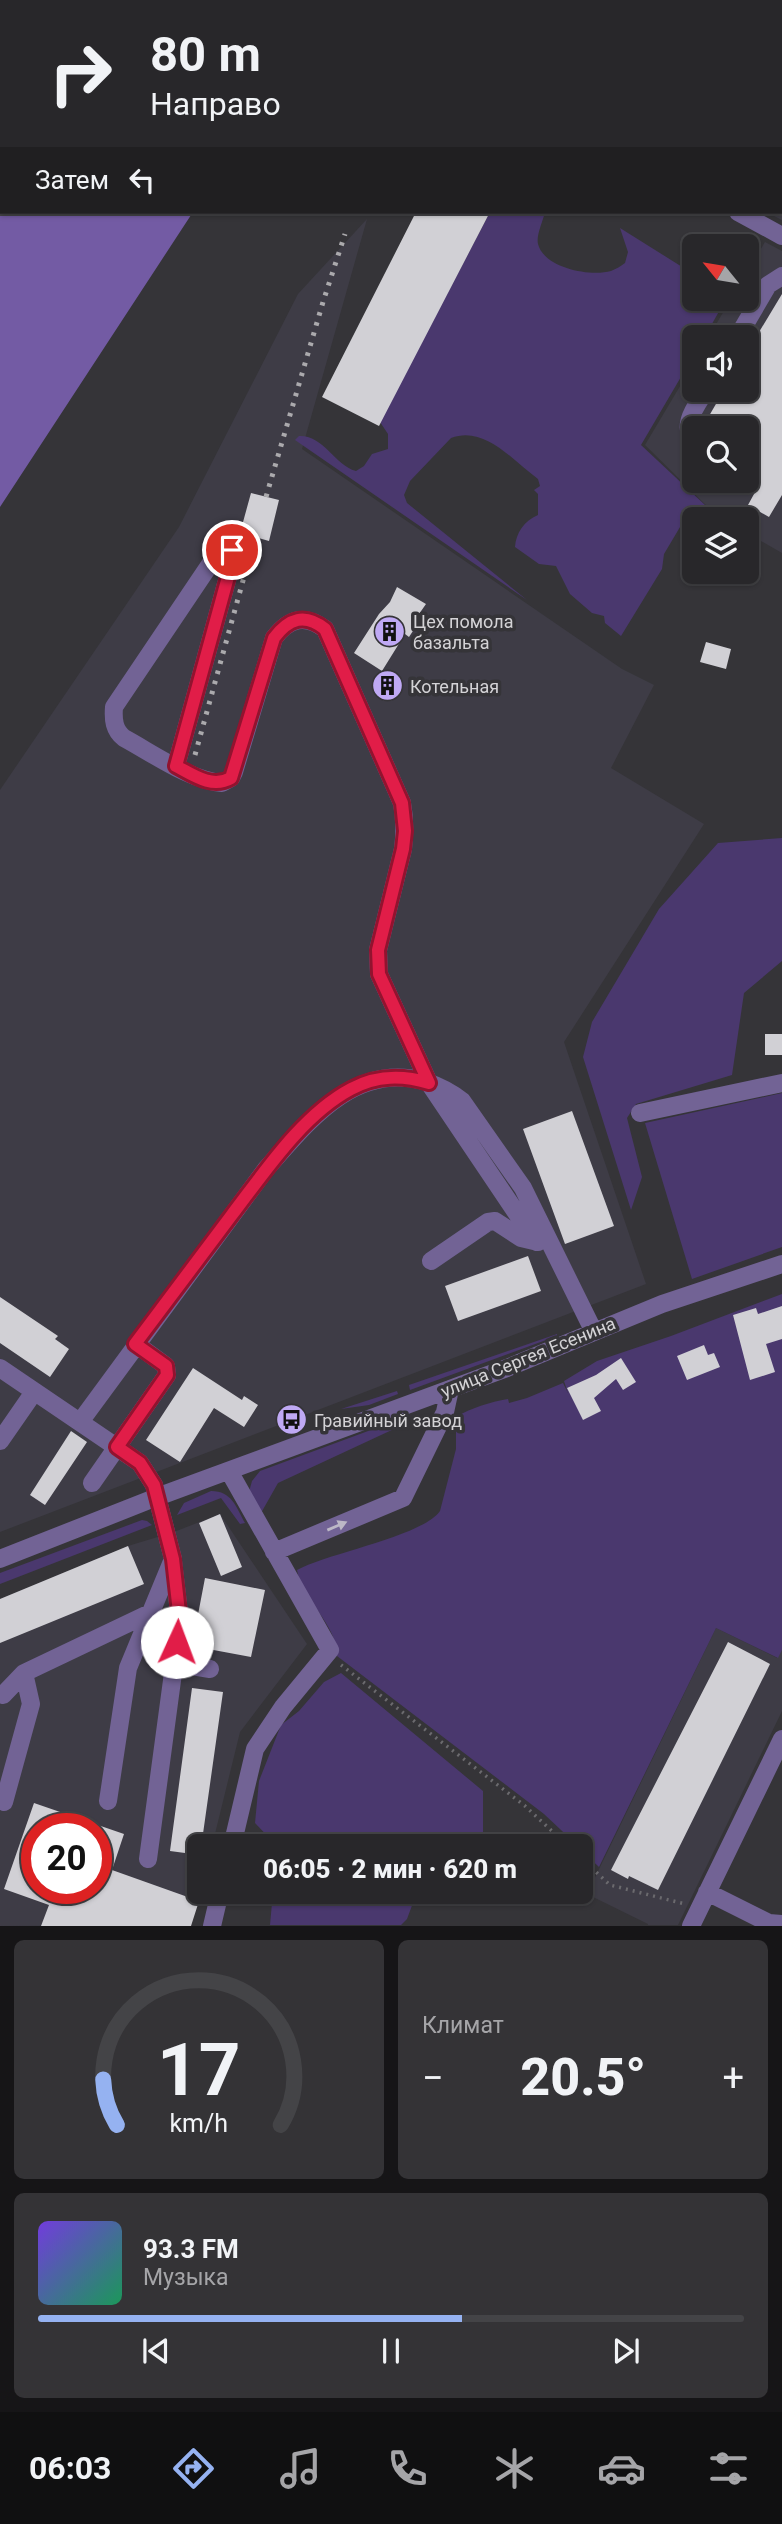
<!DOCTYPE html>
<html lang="ru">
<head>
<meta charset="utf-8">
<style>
  :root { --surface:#28272a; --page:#343336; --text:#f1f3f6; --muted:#a5a5a8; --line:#444447; --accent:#95b2f1 }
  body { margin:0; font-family:Roboto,sans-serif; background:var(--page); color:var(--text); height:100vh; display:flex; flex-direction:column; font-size:26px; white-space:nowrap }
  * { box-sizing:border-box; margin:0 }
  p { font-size:23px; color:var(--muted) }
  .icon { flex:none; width:38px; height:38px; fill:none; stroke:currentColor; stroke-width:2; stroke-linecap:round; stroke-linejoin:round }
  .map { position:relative; height:1926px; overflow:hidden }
  .details { display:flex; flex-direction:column; gap:14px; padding:14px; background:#161517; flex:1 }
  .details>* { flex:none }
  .guide { position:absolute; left:0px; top:0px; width:782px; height:214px; box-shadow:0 2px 5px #0004,0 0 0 2px var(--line); background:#28272a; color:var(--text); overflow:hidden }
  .needle { width:46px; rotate:300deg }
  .buttons { position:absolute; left:682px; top:234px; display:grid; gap:14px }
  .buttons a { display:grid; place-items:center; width:77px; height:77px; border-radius:10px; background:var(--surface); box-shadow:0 2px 5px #0004,0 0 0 2px var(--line); font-size:35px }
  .speed { position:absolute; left:21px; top:1813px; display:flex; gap:14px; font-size:35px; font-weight:700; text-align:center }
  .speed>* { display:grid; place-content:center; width:91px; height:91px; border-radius:50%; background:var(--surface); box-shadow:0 2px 5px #0004,0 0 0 2px var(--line); line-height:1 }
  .speed .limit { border:10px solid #d22; background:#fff; color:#111 }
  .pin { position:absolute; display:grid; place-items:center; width:60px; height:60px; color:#fff; margin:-30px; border:4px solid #fff; border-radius:50%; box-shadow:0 2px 7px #0007 }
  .me { position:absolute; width:77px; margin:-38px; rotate:2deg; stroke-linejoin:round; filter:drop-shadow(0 0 5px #0008) }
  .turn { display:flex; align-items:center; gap:24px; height:147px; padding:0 35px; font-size:32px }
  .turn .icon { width:91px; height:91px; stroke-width:2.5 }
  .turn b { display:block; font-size:49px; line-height:60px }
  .then { display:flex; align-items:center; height:66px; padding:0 35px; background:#0003; gap:14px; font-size:26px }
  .big { font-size:52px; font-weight:800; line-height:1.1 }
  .details .card { flex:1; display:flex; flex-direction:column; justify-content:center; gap:10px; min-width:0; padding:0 24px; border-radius:10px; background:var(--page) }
  .details .dial { align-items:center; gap:0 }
  .dial svg { height:182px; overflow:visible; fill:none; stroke:var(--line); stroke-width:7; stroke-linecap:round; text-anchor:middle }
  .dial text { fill:var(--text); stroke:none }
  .song { display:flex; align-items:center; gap:21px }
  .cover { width:84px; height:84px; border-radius:10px; background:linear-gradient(135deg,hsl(260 70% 55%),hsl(150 70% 35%)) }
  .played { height:7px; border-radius:4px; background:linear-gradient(90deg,var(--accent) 60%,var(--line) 60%) }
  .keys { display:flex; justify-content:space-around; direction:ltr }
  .heat { display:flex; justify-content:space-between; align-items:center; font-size:38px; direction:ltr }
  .details .tiles { flex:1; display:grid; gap:14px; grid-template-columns:1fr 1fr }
  .card:last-child { grid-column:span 2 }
  .trip { position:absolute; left:187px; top:1834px; width:406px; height:70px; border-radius:10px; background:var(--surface); box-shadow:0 2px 5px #0004,0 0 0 2px var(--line); font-weight:800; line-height:70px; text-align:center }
  .menu { display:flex; height:112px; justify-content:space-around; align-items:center; background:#101011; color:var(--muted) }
  .menu .icon { width:49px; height:49px }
  .menu .on { color:var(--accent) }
  .menu b { font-size:32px; color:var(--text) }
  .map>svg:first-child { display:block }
  .built { fill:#3e3c46; fill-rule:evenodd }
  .green { fill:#4a386e }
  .water { fill:#735ba4 }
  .building { fill:#d1d0d5; fill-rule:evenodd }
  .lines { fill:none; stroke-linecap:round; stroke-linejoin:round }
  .path { stroke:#6b6a6e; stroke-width:3.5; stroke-dasharray:2 5; stroke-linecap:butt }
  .minor { stroke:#726395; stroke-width:18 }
  .rail { stroke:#abaaad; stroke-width:5; stroke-dasharray:3.5 7; stroke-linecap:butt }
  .oneway { fill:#bcb7c6 }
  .route-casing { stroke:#92132f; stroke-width:18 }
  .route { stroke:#e11d48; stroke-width:12 }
  .labels { text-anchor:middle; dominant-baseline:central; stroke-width:7; stroke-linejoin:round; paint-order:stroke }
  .poi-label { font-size:18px; fill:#d4d3d6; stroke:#353438; text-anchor:start }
  .street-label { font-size:18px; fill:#d4d3d6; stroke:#353438 }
</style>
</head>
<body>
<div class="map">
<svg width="782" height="1926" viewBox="0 0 782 1926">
  <rect width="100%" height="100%" fill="#353438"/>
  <path class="built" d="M544,0H782V220L766,212H780V2H543Z
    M367,219L302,449L622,669L654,685L611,768L704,824L564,1042L646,1284L0,1532V790L179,527L298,294Z
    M765,242L782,251V553L747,533V520H723L719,518L645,445L695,361V390H747V338H708L731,299H747V272ZM695,429H747V481H695Z
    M220,1514L307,1644L240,1732L212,1846H200V1892H201L191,1925L0,1926V1599L128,1546L174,1532ZM37,1829H96V1888H37Z
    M716,1628L777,1658L782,1650V1711L678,1925H648V1924L587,1894Z"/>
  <path class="green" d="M490,212H545C543,221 536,235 538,244C544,268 590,277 611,271C616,269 621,266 625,263L628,252L620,228L695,275V299H726L704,338H695V353L641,445L705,505L688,513L683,522L664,554L662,569L621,636L605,623L604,616L592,613L570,594L556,566L539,564L515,547C516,533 524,521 538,515V494L534,490L540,486L538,479C513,461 485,425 451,438L410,481L404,495L407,503L527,600L295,440L299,436C324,435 334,465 356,471L364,466L372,454L388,449V434L380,422Z
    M782,838V961L744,993L732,1075L636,1104L627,1118L642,1177L631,1210L583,1057L592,1022L659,909L718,843Z
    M782,1093V1247L692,1279L645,1123Z
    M782,1294V1650L778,1658L716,1628L599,1867L581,1850V1846H578L544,1814L337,1656C337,1623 302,1601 297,1570C328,1553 423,1536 440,1511L456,1449V1417C471,1408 490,1402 508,1399L509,1403L527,1398L563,1383L568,1393L564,1381L597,1361L671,1336Z
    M557,1334V1336L410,1390L409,1385Z
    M397,1391L398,1394L369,1405L341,1409Z
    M406,1417L409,1422L278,1483L261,1513L249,1492L252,1481L260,1471Z
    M211,1491C232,1491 236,1507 245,1523L240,1524L221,1498L177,1515L184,1503Z
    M142,1520L147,1521L152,1525L0,1584V1573Z
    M341,1673L483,1791V1832L450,1838L444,1846H277L255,1823L259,1781L281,1725L299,1711L324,1682Z
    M273,1892H417L407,1919L401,1925H270Z"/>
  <path class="water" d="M0,0H333L2,2V212H193L0,507Z"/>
  <path class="building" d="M416,212H490L379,426L322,397Z
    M782,294V495L769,517L748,505L754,494L743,488L747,481V429H729L709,416L724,390H747V352Z
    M251,493L279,500L269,541L240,533Z
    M397,587L426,604L419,614L422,617L409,637L405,634L382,671L354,653L379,614L390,602Z
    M706,642L731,649L726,669L700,662Z
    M765,1034H782V1055H765Z
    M572,1111L614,1226L565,1244L523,1129Z
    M528,1256L541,1291L458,1321L445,1286Z
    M0,1297L58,1336L55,1339L69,1349L50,1377L0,1343Z
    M782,1306V1339L766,1344L775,1372L750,1380L733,1315L756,1308L758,1314Z
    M704,1345L708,1355L714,1353L720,1367L687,1380L677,1356Z
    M621,1358L636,1382L623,1390L616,1379L594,1398L601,1411L583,1420L567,1388L596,1375Z
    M193,1368L242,1400L244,1396L258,1405L244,1427L214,1408L180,1462L146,1440Z
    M71,1431L87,1442L45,1505L30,1495Z
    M220,1514L242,1567L221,1576L199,1523Z
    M128,1546L144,1584L0,1643V1599Z
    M205,1578L265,1590L251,1657L192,1646Z
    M728,1642L770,1664L658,1890L629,1876L628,1879L611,1870Z
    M192,1688L223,1692L200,1855L170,1851Z
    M34,1803L124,1834L112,1870L199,1901L191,1926H41L49,1905L4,1889ZM37,1829H96V1888H37Z"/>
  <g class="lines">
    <path class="path" d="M341,1665L525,1806L568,1846
      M581,1858L610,1885L685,1904"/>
    <path class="minor" d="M780,102L782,103
      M738,212L782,236
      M737,338L768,285L782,276
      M695,444C680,425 695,408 706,390
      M176,766L234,555L232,549L225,547L219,551L114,707C113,720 114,730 124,738C152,753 191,781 222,783L231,778L234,772L274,638C289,618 305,614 325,629L402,803C405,819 405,833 403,849L378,950L379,974L429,1083L536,1242
      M640,1113L782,1083
      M431,1261L488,1222L495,1221L521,1238L538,1242
      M0,1368L140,1463L154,1485L173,1559L128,1668L108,1801
      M80,1422L266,1169C308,1122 353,1062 424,1081C439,1086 450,1091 462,1101L523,1188L593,1330
      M0,1441L34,1392
      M229,1471L330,1650L283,1707L255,1749L232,1846
      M92,1483L167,1375L166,1366L136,1344
      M274,1552L403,1498L445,1412L450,1389
      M0,1559L157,1497L507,1368L662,1304L782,1264
      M174,1663L210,1669
      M0,1694L3,1695L24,1673L152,1612
      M4,1802L31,1704L24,1673
      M148,1859L180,1621L173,1561
      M707,1892L769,1923L782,1924
      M212,1926L220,1892
      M691,1926L782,1739"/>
    <path class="rail" d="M555,2L556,0
      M266,497L323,302L345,234
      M195,755L255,537"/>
  </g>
  <defs><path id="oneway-solid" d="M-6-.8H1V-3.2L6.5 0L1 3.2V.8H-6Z" transform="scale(1.75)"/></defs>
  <use class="oneway" href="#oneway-solid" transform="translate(337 1526) rotate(-23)"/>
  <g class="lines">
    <defs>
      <path id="route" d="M177,1642L180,1621L173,1559L154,1485L140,1463L117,1447L167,1375L166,1366L135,1344C167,1302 199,1259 231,1216C264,1173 302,1115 351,1089C377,1075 402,1075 429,1083L379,974L378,950L403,849L405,831L402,803L325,629C305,613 289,618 274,638L231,778C212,789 193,775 176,766L234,555L232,550"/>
    </defs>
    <use href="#route" class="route-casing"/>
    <use href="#route" class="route"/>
  </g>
  <defs>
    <symbol id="building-disc" viewBox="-11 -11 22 22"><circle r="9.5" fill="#bfa9f4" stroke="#353438"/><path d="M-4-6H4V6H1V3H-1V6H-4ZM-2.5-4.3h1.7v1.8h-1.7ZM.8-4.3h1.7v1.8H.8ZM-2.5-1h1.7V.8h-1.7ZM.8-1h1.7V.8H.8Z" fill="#111"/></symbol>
    <symbol id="bus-disc" viewBox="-11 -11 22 22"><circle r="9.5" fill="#bfa9f4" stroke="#353438"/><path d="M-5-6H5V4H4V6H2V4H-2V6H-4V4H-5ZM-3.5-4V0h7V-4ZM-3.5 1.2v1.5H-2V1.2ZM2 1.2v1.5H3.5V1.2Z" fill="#111"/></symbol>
  </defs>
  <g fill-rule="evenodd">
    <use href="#building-disc" x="372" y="614" width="35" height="35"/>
    <use href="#building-disc" x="370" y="668" width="35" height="35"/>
    <use href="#bus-disc" x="274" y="1402" width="35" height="35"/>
  </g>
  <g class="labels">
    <g class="poi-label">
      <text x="413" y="621">Цех помола<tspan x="413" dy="21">базальта</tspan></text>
      <text x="410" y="686">Котельная</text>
      <text x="314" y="1420">Гравийный завод</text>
    </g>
    <g class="street-label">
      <text transform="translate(528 1357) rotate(-22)">улица Сергея Есенина</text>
    </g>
  </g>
</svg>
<div class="buttons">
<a><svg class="needle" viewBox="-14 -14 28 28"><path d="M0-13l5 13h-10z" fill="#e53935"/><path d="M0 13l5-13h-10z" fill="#a5a5a8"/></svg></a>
<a><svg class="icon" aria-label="sound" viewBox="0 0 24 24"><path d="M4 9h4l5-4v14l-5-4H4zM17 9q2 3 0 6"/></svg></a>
<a><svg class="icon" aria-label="search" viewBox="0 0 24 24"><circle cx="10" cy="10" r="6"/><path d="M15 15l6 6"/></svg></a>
<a><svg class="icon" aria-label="layers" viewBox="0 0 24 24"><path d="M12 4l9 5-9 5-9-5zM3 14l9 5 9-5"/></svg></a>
</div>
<div class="speed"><div class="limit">20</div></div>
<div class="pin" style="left:232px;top:550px;background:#d93025"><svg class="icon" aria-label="arrive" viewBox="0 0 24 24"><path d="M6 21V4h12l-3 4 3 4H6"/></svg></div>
<svg class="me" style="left:177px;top:1642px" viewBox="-20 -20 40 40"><circle r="19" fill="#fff"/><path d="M0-13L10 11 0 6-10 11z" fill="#e11d48"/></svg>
<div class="trip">06:05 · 2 мин · 620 m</div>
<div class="guide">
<div class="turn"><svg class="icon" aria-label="right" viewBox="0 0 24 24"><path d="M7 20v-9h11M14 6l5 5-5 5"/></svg><div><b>80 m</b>Направо</div></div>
<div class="then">Затем<svg class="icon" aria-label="left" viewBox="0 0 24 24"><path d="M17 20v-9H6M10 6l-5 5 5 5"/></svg></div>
</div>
</div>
<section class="details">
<div class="tiles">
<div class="card dial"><svg viewBox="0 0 100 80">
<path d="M14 69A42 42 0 1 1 86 69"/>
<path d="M14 69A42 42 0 0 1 8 49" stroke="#95b2f1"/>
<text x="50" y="56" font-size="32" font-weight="700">17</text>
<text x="50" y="72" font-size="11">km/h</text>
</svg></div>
<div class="card"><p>Климат</p>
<div class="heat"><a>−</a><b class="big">20.5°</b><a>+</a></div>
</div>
<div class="card">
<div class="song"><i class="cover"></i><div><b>93.3 FM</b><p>Музыка</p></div></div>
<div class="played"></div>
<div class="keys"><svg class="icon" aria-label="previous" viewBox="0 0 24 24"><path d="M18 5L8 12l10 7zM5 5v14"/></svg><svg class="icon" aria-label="pause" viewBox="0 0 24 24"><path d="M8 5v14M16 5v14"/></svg><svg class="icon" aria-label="next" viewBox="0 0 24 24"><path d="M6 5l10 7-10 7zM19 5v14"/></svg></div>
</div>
</div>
</section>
<nav class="menu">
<b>06:03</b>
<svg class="icon on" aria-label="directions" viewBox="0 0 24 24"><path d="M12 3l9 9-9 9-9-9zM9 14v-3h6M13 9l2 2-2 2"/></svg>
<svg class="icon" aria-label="music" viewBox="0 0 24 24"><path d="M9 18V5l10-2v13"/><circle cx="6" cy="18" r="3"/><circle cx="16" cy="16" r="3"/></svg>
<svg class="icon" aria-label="phone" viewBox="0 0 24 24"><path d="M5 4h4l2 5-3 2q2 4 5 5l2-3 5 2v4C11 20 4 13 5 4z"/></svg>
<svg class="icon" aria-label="climate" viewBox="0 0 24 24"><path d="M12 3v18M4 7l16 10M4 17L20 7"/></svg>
<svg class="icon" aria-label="car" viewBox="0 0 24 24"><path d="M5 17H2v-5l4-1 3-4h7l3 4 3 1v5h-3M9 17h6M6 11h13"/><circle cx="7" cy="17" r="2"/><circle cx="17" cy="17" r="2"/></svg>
<svg class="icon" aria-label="filters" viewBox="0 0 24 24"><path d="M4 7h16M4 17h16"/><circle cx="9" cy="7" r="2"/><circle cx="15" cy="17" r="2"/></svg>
</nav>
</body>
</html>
